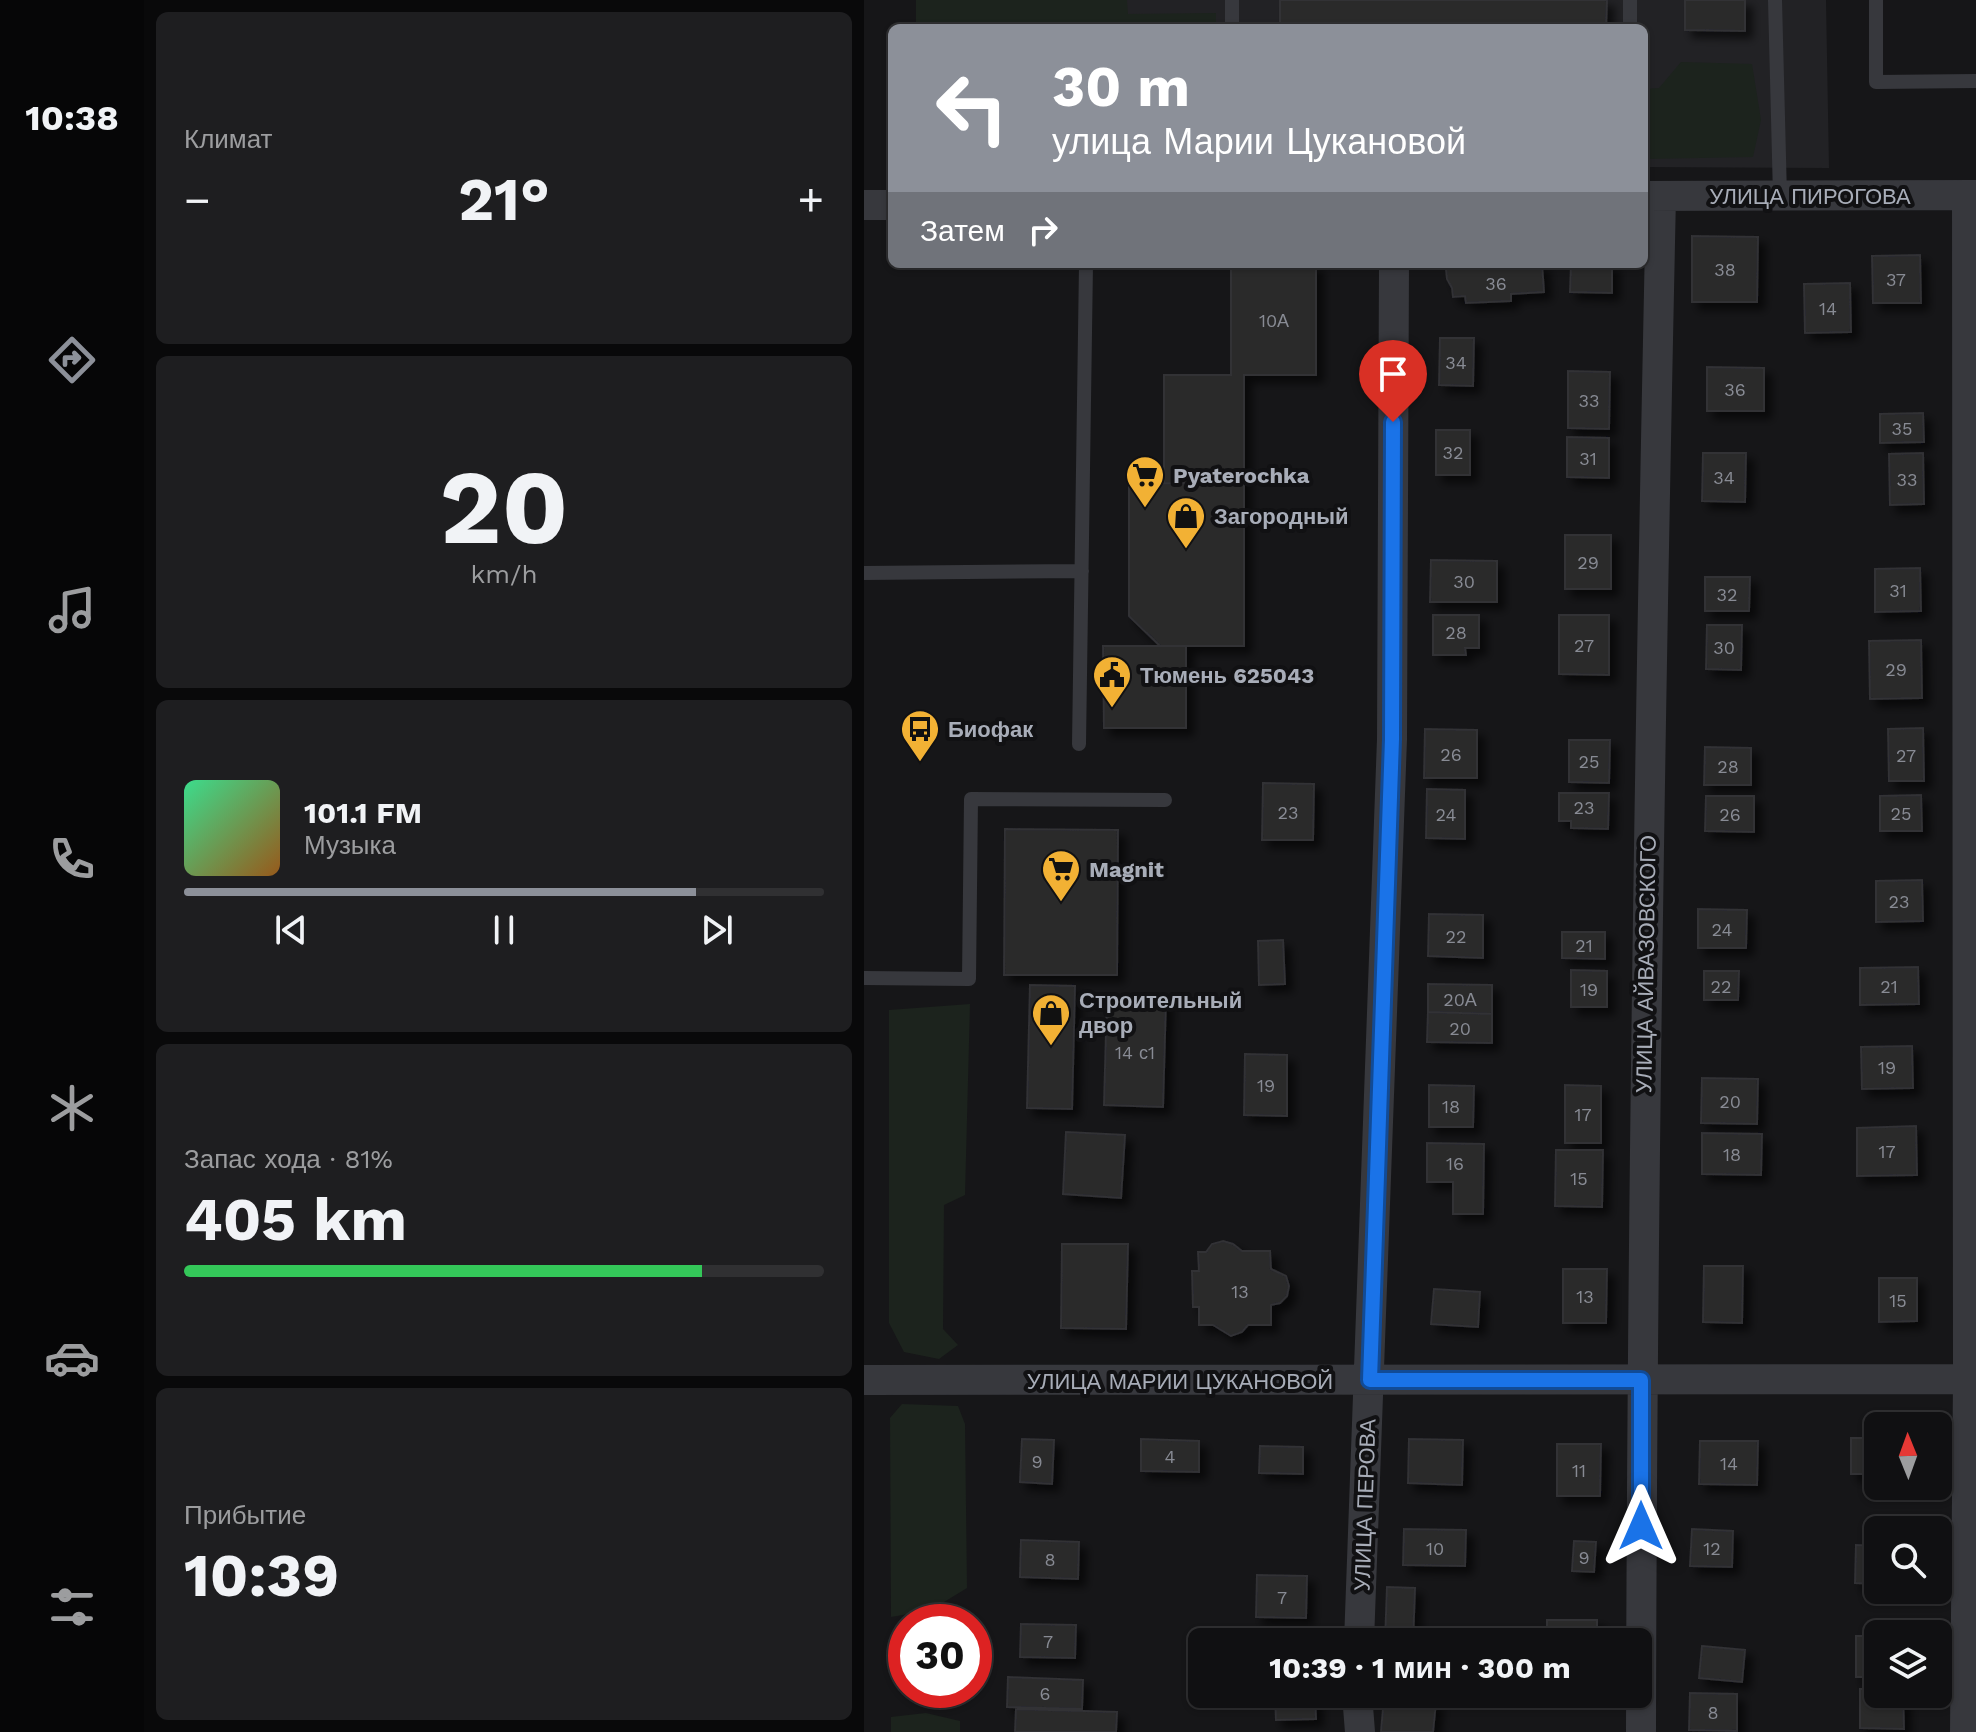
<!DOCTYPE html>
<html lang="ru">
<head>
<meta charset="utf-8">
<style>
  :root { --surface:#101012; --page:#1e1e20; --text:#f1f3f6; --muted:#9c9d9f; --line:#303032; --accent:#8c9099 }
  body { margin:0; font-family:"Work Sans",sans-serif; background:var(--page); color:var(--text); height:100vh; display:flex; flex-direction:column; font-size:30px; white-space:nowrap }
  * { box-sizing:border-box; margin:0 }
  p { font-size:26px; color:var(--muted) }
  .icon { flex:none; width:44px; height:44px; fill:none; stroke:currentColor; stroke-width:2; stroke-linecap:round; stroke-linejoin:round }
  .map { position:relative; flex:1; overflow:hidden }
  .panel { display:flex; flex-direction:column; gap:12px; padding:12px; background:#09090a; width:720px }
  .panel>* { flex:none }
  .banner { position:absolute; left:24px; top:24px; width:760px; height:244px; border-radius:12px; box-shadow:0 2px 6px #0004,0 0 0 2px var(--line); background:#8c9099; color:#fff; overflow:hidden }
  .needle { width:52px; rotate:359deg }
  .buttons { position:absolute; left:1000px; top:1412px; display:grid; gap:16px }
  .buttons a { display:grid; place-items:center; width:88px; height:88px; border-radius:12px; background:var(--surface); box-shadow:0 2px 6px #0004,0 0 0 2px var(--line); font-size:40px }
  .speed { position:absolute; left:24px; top:1604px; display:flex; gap:16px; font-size:40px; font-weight:700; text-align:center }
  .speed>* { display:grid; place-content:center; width:104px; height:104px; border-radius:50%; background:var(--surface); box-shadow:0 2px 6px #0004,0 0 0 2px var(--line); line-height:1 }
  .speed .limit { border:12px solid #d22; background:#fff; color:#111 }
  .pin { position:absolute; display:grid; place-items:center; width:68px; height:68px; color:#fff; margin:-82px -34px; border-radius:50% 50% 50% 0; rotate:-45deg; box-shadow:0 0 8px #0007 }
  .pin .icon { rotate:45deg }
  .me { position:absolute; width:88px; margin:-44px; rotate:0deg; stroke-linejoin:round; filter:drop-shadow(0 0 6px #0008) }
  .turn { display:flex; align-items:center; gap:28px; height:168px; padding:0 32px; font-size:36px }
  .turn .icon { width:104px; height:104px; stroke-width:2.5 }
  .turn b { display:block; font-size:56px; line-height:68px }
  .then { display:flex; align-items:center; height:76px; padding:0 32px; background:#0003; gap:16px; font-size:30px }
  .big { font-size:60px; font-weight:700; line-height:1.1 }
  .panel .widget { flex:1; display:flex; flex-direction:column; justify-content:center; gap:12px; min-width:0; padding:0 28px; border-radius:12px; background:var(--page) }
  .panel .dial { align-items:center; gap:0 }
  .dial b { font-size:104px; line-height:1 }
  .song { display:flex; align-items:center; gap:24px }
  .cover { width:96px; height:96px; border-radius:12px; background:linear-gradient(135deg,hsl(150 70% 55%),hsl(30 70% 35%)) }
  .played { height:8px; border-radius:4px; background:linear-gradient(90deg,var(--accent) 80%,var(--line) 80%) }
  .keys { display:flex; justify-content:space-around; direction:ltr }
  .heat { display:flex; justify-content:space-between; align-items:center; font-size:44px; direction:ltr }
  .charge { height:12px; border-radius:6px; background:linear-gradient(90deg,#34c759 81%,var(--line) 0) }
  .trip { position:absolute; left:324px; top:1628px; width:464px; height:80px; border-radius:12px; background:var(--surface); box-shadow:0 2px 6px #0004,0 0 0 2px var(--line); font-weight:700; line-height:80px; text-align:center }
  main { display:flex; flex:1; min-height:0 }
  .tabs { display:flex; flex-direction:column; width:144px; justify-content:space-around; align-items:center; background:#060607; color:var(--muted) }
  .tabs .icon { width:56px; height:56px }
  .tabs .on { color:var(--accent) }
  .tabs b { font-size:36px; color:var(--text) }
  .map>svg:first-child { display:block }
  .built { fill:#222225 }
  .green { fill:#1c231d }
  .building { fill:#29292c; stroke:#303034; stroke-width:2; filter:url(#shadow) }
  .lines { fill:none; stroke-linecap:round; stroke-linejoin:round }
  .lane { stroke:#37383d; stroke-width:14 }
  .street { stroke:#37383d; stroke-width:30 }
  .route-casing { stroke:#114b97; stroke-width:20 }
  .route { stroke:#1a73e8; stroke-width:14 }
  .labels { text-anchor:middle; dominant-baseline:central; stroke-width:8; stroke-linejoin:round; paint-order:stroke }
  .number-label { font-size:18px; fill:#888b94 }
  .street-label { font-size:22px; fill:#a8adb8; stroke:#111113 }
  .poi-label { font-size:22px; font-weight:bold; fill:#a8adb8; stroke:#111113; text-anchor:start }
</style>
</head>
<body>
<main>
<nav class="tabs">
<b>10:38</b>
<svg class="icon on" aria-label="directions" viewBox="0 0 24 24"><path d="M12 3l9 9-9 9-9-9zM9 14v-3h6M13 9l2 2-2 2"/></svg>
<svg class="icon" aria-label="music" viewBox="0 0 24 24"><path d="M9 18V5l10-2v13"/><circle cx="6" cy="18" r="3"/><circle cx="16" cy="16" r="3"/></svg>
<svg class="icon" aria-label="phone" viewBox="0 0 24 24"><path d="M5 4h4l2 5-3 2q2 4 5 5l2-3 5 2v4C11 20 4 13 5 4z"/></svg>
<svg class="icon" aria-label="climate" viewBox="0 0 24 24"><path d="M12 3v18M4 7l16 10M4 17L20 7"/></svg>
<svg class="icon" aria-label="car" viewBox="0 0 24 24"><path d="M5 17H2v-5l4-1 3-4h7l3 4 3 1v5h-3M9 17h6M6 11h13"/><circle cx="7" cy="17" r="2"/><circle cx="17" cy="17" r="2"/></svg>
<svg class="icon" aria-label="filters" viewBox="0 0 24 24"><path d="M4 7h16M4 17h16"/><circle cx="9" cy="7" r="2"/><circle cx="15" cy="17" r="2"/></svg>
</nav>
<section class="panel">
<div class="widget"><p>Климат</p>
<div class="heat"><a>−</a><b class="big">21°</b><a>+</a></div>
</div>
<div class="widget dial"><b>20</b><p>km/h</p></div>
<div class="widget">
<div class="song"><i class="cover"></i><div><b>101.1 FM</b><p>Музыка</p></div></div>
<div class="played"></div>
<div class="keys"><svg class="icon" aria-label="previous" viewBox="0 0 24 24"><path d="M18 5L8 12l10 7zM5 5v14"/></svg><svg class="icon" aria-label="pause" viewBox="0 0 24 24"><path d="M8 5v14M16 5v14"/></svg><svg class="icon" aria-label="next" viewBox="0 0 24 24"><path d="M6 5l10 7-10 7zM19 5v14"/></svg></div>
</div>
<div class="widget"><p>Запас хода · 81%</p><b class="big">405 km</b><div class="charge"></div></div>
<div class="widget"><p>Прибытие</p><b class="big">10:39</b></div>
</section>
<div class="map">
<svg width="1112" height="1732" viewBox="0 0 1112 1732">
  <defs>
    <filter id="shadow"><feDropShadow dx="7" dy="7" stdDeviation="4" flood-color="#0009"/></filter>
  </defs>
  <rect width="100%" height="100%" fill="#161618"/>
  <path class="built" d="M174,0H962L965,168L780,167V28H174Z"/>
  <path class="green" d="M52,0H263L264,14L352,13V28H52Z
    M817,62L888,64L897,120L889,157L780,159V89L795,88Z
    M106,1004L101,1195L80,1205L79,1329L94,1345L75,1359L40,1352L25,1323V1010Z
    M38,1404L94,1406L101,1424L103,1588L67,1610L27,1617L26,1418Z
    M62,1713L96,1721V1732H27V1717Z"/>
  <path class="building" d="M416,0H743L742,28L416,27Z
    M821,0H881V31L821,30Z
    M828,236L894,237L893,302H828Z
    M1056,255L1057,303H1009L1008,256Z
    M585,264H678L680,292L647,294V301L602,303L601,296L589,297L588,288L583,279L582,270Z
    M707,264H748V293L706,292Z
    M452,265V375H380V484L300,483V375H367V266Z
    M986,283L987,332L941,333L940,284Z
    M576,338H610L609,386L575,385Z
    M843,367L900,368V411H843Z
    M704,371L746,372L745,429L704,428Z
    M1059,413L1060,442L1016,443V414Z
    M572,430H606V475H572Z
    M703,437L745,438V478L703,477Z
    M839,453H882L881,502L838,501Z
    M1059,453L1060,504L1026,505L1025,454Z
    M265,483L380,484V646H296L265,616Z
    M701,535H747V589H701Z
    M567,560L633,561V602H566Z
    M1056,568L1057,611L1011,612V569Z
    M841,577H886L885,611H841Z
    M569,615H615V648H601L602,655H569Z
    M695,615H745V675L695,674Z
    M843,625H878L877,670L842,669Z
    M1057,640L1058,698L1006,699L1005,641Z
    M239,646H322V728H240Z
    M1059,728L1060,781H1025L1024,729Z
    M561,729L613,730V778H560Z
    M705,740H746L745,783L705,782Z
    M841,747L887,748V785H840Z
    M399,783L450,784L449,840H398Z
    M563,789L601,790V839L562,838Z
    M695,793H745L744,829L707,828V821H695Z
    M1057,795L1058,831H1016V796Z
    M842,796H890V832L841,831Z
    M141,829L254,830L253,975H140Z
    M1058,880L1059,921L1012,922V881Z
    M834,909L883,910L882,948H834Z
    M565,914L619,915V958L564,956Z
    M698,932H741V959L698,958Z
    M419,940L421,984L395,985L394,941Z
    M1054,967L1055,1004L996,1005V968Z
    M707,970L743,971V1007H707Z
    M840,971H875L874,1000H840Z
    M564,984L628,985V1014L564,1012Z
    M166,985L211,986L208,1109L163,1108Z
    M243,997L302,998L299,1107L240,1105Z
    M564,1012L628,1014V1043L563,1042Z
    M1048,1046L1049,1088L998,1089L997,1047Z
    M381,1054L423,1055V1116L380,1115Z
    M838,1078L894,1079L893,1124L837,1123Z
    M565,1085L610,1086L609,1127H565Z
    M701,1085L737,1086V1143H701Z
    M1052,1126L1053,1175L993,1176V1128Z
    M202,1132L261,1135L257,1198L199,1194Z
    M838,1133L898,1134L897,1175L838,1174Z
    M563,1143L620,1144L619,1214H589V1182H563Z
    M692,1150H739L738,1207L691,1206Z
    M359,1241L369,1244L378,1251H406L407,1269L422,1276L425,1286L423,1296L416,1303L407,1305V1325H384L378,1332L367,1336L349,1325H335V1307H329L328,1271H335L334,1252H342L348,1244Z
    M198,1244H264L262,1329L197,1328Z
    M840,1266H879L878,1323L839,1322Z
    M699,1269H743L742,1323H699Z
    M1015,1278H1053V1321L1015,1322Z
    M570,1289L616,1292L614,1327L567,1324Z
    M987,1438H1014V1474H987Z
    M158,1439L190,1440L188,1484L156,1482Z
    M277,1439L335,1441V1472L277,1471Z
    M545,1439L599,1440L598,1485L544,1483Z
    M836,1441H894L893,1485L835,1484Z
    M693,1444H737L736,1496H693Z
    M396,1446L439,1447V1474L395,1473Z
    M540,1529L602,1530L601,1566L539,1565Z
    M828,1529L869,1531L868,1567L826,1566Z
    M157,1540L215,1542L214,1579L156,1577Z
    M710,1541L732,1542L730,1572L708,1571Z
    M992,1545L1014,1546V1584L991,1583Z
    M393,1575L443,1576L442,1618L392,1617Z
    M523,1587L551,1588L549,1642H521Z
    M683,1620H733V1642H683Z
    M157,1624L212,1625L211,1658L156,1657Z
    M394,1634L439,1635L438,1642H394Z
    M992,1636H1014V1677H992Z
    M838,1646L881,1650L878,1682L835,1678Z
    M144,1677L219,1680L218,1709L143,1707Z
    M996,1689H1014V1694H1039L1040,1729L996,1728Z
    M826,1693L873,1694V1731L825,1730Z
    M411,1694H451L452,1719L412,1720Z
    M520,1697L572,1702L569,1732H517Z
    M152,1709L253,1712L252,1732H151Z"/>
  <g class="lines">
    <path class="lane" d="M766,0V28
      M911,0L916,196
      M1012,0V82L1112,81
      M368,28V0
      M0,573L218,571
      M215,744L222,264
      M0,978L105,979L107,799L301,800"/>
    <path class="street" d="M780,196L1112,195
      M0,205H28
      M0,1380L1112,1379
      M495,1642L528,739L530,264
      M493,1694L496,1732
      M777,1732C778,1220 786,708 797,196
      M1101,1732L1104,1379L1103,195"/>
  </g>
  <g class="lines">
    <defs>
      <path id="route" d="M529,422L528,739L506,1380H777V1526"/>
    </defs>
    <use href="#route" class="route-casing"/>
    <use href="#route" class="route"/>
  </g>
  <defs>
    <symbol id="supermarket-pin" viewBox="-11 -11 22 30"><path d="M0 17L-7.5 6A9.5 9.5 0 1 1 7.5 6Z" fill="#f2b134" stroke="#111113"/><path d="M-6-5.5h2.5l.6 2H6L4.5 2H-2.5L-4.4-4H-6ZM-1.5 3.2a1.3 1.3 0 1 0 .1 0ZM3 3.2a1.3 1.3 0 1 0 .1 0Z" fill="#111"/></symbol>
    <symbol id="shop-pin" viewBox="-11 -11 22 30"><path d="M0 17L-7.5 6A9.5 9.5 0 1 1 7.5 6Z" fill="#f2b134" stroke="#111113"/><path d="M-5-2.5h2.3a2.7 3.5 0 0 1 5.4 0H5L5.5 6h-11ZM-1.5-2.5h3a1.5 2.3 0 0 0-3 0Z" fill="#111"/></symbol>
    <symbol id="civic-pin" viewBox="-11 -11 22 30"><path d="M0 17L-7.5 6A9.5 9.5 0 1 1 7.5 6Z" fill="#f2b134" stroke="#111113"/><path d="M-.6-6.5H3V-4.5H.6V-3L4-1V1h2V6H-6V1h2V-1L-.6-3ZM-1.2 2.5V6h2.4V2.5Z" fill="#111"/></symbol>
    <symbol id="bus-pin" viewBox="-11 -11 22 30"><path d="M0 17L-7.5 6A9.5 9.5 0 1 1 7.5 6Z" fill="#f2b134" stroke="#111113"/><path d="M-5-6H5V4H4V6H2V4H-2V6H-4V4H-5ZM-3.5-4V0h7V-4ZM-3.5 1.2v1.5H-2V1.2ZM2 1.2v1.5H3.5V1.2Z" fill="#111"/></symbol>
  </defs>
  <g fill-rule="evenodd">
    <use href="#supermarket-pin" x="259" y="453" width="44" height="60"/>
    <use href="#shop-pin" x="300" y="494" width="44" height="60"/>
    <use href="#civic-pin" x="226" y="653" width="44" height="60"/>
    <use href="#bus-pin" x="34" y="707" width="44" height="60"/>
    <use href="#supermarket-pin" x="175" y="847" width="44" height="60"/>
    <use href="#shop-pin" x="165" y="991" width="44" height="60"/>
  </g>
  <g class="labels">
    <g class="number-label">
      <text x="861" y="269">38</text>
      <text x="1032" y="279">37</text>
      <text x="632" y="283">36</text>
      <text x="964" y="308">14</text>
      <text x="410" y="320">10А</text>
      <text x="592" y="362">34</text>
      <text x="871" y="389">36</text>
      <text x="725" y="400">33</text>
      <text x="1038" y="428">35</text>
      <text x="589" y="452">32</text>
      <text x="724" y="458">31</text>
      <text x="860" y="477">34</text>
      <text x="1043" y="479">33</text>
      <text x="724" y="562">29</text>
      <text x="600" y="581">30</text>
      <text x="1034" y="590">31</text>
      <text x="863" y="594">32</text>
      <text x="592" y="632">28</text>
      <text x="720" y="645">27</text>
      <text x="860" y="647">30</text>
      <text x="1032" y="669">29</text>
      <text x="587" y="754">26</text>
      <text x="1042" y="755">27</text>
      <text x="725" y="761">25</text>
      <text x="864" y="766">28</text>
      <text x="720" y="807">23</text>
      <text x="424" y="812">23</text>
      <text x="1037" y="813">25</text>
      <text x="582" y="814">24</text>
      <text x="866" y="814">26</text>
      <text x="1035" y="901">23</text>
      <text x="858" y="929">24</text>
      <text x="592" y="936">22</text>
      <text x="720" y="945">21</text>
      <text x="857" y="986">22</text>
      <text x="1025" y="986">21</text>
      <text x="725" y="989">19</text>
      <text x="596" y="999">20А</text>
      <text x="596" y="1028">20</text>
      <text x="271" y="1052">14 с1</text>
      <text x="1023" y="1067">19</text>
      <text x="402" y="1085">19</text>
      <text x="866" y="1101">20</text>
      <text x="587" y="1106">18</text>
      <text x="719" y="1114">17</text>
      <text x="1023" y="1151">17</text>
      <text x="868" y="1154">18</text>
      <text x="591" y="1163">16</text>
      <text x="715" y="1178">15</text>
      <text x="376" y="1291">13</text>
      <text x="721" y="1296">13</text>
      <text x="1034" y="1300">15</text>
      <text x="306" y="1456">4</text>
      <text x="173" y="1461">9</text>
      <text x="865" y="1463">14</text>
      <text x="715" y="1470">11</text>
      <text x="571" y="1548">10</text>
      <text x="848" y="1548">12</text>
      <text x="720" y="1557">9</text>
      <text x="186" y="1559">8</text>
      <text x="418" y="1597">7</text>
      <text x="184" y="1641">7</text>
      <text x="181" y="1693">6</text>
      <text x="849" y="1712">8</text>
    </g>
    <g class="street-label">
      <text x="946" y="196">УЛИЦА ПИРОГОВА</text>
      <text transform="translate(782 964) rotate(-89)">УЛИЦА АЙВАЗОВСКОГО</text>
      <text x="316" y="1381">УЛИЦА МАРИИ ЦУКАНОВОЙ</text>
      <text transform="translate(501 1505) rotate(-88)">УЛИЦА ПЕРОВА</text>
    </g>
    <g class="poi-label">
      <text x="309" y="475">Pyaterochka</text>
      <text x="350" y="516">Загородный</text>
      <text x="276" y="675">Тюмень 625043</text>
      <text x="84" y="729">Биофак</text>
      <text x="225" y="869">Magnit</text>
      <text x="215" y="1000">Строительный<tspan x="215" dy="25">двор</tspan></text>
    </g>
  </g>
</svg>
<div class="buttons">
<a><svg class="needle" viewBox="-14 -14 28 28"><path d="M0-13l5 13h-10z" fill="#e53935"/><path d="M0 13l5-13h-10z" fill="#9c9d9f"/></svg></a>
<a><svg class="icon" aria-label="search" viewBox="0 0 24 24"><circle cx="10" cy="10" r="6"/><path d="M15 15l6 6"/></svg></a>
<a><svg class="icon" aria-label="layers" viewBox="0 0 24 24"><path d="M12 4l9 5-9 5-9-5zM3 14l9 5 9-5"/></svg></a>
</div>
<div class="speed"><div class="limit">30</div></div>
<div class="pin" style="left:529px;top:422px;background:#d93025"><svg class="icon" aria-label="arrive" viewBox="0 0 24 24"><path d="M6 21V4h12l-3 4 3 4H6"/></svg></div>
<svg class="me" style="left:777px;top:1526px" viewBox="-20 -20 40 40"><path d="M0-17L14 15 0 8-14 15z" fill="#1a73e8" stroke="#fff" stroke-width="4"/></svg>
<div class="trip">10:39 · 1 мин · 300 m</div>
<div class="banner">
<div class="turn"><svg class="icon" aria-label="left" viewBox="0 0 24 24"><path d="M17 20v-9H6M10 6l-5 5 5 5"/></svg><div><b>30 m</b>улица Марии Цукановой</div></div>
<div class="then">Затем<svg class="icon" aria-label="right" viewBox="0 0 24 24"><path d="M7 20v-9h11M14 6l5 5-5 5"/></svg></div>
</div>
</div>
</main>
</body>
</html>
